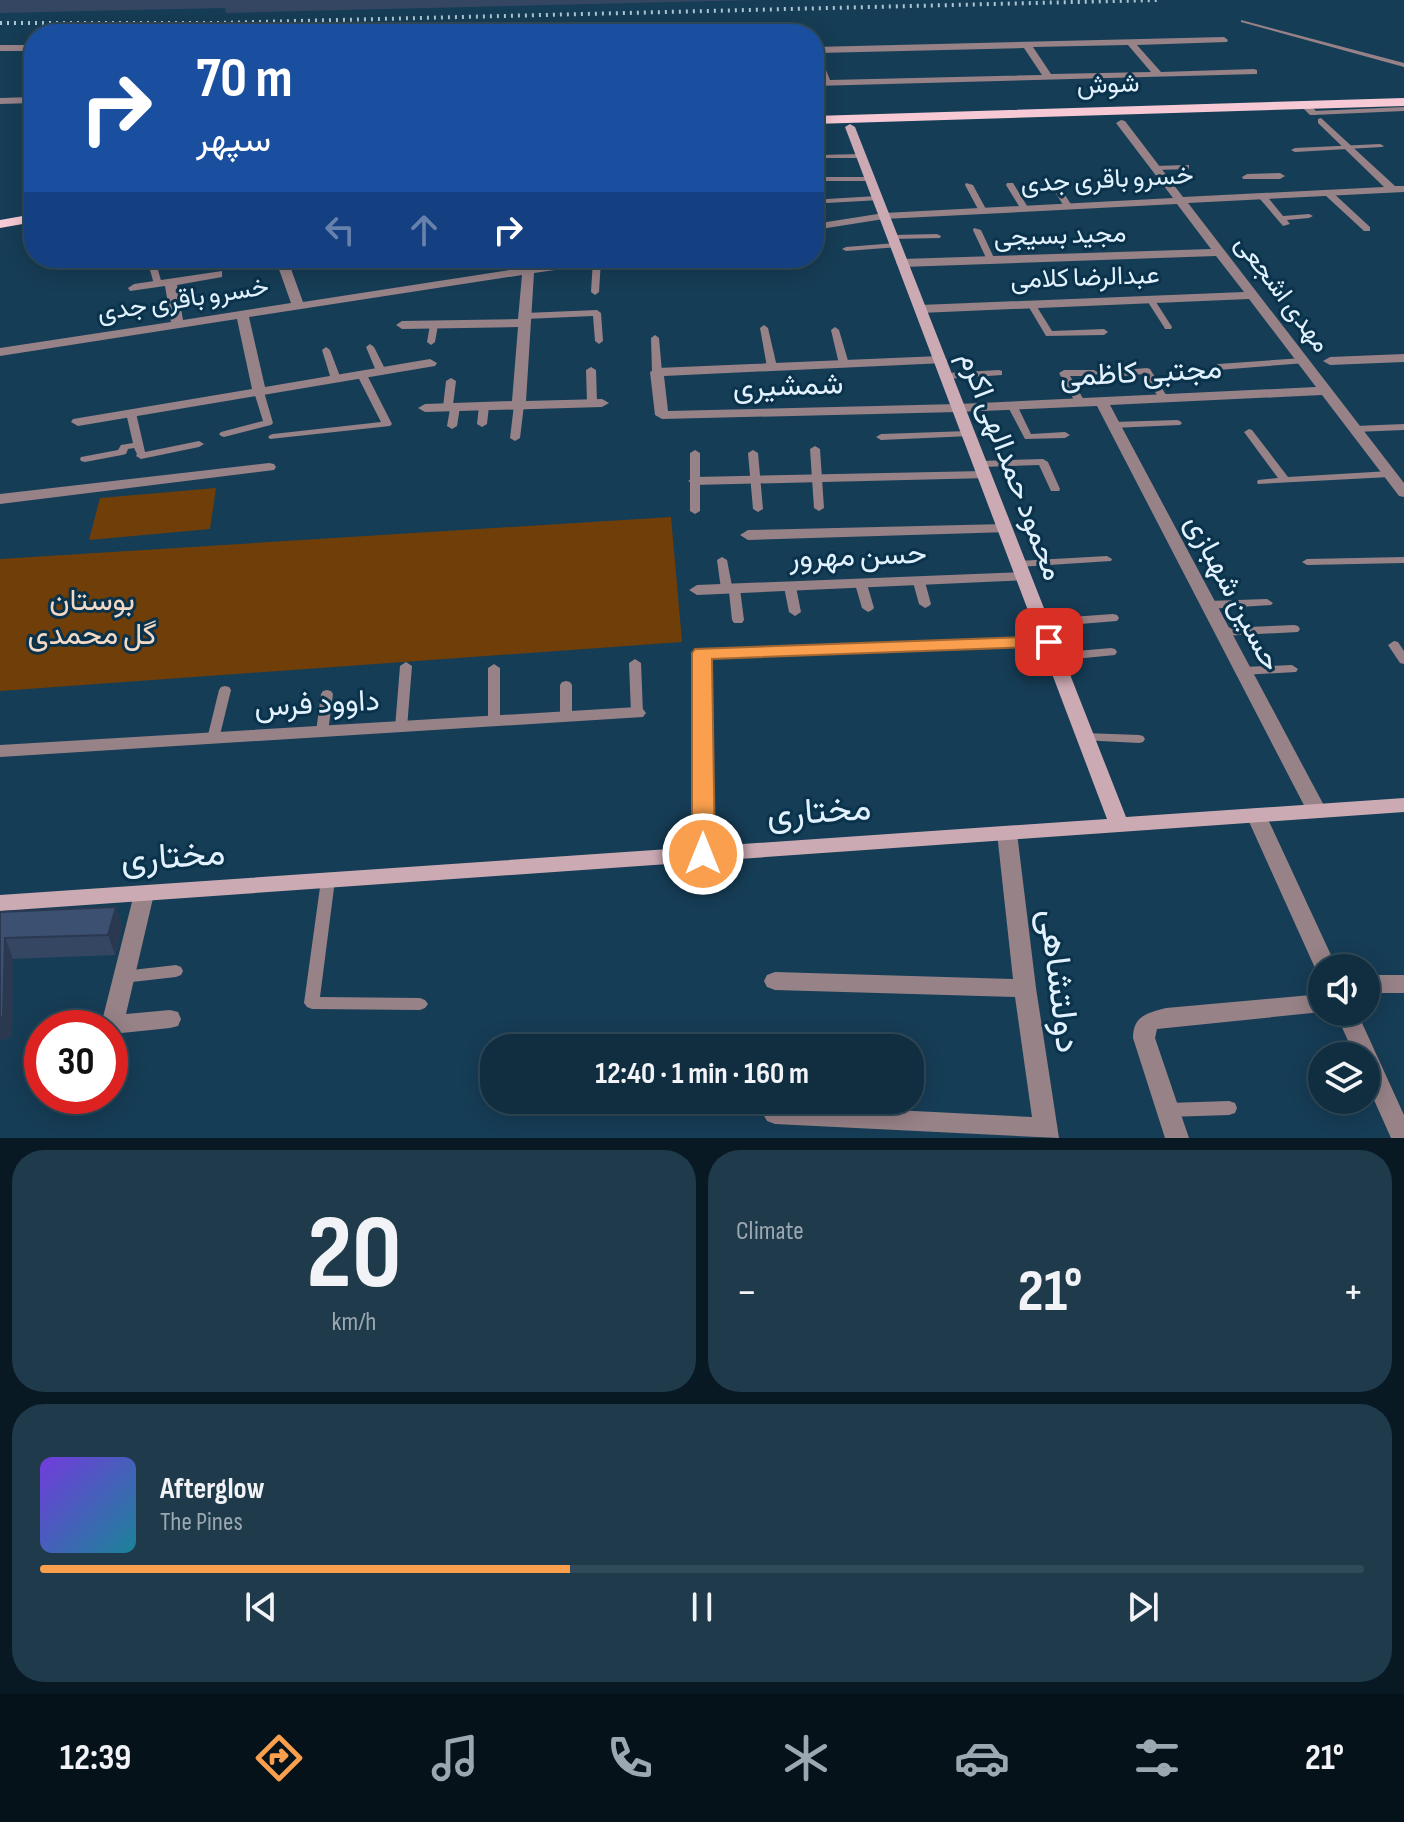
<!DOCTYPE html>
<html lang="en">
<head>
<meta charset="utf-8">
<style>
  :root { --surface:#102e40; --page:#1e3a4b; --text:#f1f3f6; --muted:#9ca8b1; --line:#304a59; --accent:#f99f4d }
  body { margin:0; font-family:"Sofia Sans Condensed",Vazirmatn,sans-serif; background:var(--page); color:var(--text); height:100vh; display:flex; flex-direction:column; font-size:30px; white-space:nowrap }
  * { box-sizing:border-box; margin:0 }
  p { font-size:26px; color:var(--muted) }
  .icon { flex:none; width:44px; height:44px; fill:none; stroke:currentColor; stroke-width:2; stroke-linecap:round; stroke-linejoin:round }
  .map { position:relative; height:1138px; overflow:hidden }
  .side { display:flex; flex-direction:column; gap:12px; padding:12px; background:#091923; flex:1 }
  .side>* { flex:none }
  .guide { position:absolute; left:24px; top:24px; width:800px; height:244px; border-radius:32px; box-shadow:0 4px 20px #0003,0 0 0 2px var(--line); background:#1a4fa0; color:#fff; overflow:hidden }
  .buttons { position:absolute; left:1308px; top:954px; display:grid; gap:16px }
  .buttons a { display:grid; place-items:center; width:72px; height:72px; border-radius:50%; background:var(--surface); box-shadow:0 4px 20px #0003,0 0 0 2px var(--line); font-size:40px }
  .speed { position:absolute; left:24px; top:1010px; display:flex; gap:16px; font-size:40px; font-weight:700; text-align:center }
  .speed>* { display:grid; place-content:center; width:104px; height:104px; border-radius:50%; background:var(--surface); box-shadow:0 4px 20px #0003,0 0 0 2px var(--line); line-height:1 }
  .speed .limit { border:12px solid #d22; background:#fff; color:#111 }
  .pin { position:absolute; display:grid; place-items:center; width:68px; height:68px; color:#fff; margin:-34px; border-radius:16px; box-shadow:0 4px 12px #0006 }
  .me { position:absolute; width:88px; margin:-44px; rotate:0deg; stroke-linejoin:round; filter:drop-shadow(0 0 6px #0008) }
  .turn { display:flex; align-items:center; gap:28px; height:168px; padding:0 40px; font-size:36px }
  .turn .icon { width:104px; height:104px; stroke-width:2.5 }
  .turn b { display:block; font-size:56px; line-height:68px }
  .lanes { display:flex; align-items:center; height:76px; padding:0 40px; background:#0003; justify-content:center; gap:40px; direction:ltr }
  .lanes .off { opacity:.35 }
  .big { font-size:60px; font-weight:700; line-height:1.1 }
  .side .tile { flex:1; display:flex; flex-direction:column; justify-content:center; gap:12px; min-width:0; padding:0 28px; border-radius:32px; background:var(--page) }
  .side .dial { align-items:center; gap:0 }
  .dial b { font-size:104px; line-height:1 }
  .song { display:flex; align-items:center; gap:24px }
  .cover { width:96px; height:96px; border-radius:12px; background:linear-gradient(135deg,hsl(260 70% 55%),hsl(190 70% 35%)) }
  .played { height:8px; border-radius:4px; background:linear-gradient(90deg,var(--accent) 40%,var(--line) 40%) }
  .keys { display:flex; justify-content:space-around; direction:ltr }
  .heat { display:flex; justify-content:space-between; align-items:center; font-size:44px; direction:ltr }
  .side .tiles { flex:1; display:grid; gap:12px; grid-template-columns:1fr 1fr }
  .tile:last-child { grid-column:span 2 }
  .trip { position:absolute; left:480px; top:1034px; width:444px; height:80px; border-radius:32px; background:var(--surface); box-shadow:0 4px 20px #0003,0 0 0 2px var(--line); font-weight:700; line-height:80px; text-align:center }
  .menu { display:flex; height:128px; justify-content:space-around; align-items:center; background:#06121a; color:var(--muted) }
  .menu .icon { width:56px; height:56px }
  .menu .active { color:var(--accent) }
  .menu b { font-size:36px; color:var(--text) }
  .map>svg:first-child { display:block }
  .green { fill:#703e08 }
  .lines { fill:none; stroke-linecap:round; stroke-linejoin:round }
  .lane { fill:#978287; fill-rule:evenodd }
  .street { fill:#978287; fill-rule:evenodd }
  .secondary { fill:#ccaab3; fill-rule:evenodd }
  .primary { fill:#f6c9d5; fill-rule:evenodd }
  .rail { stroke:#adc4d3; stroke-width:4; stroke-dasharray:2 5; stroke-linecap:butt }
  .wall { fill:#344662 }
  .shaded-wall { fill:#2a3950 }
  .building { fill:#3c5172; stroke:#2a3950; stroke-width:2 }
  .route { fill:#f99f4d; stroke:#a26732; stroke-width:2 }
  .labels { text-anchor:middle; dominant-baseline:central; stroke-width:6; stroke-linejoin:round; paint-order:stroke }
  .far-street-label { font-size:26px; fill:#e1f2fe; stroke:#0a324b }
  .street-label { font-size:30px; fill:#e1f2fe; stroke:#0a324b }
  .park-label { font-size:30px; fill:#f2dac7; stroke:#0a324b }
  .near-street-label { font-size:36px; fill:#e1f2fe; stroke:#0a324b }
</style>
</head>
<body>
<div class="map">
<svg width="1404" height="1138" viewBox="0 0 1404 1138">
  <rect width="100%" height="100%" fill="#163d56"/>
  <path class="green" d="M216,488L210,529L89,540L100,498Z
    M671,517L682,642L0,691V559Z"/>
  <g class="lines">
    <path class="lane" d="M1241,20L1404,63V67L1241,22Z
      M1404,107V111L1313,115L1310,113L1313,111Z
      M1380,144L1384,146L1382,147L1295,152L1291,150L1295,148Z
      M861,154H864V158H814L817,155Z
      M1186,165H1189V169L1155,170L1151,168L1155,166Z
      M823,177H870L874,179L870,181H823Z
      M1051,182H1057L1072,206L1071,208H1065L1050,184Z
      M966,183L973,185L987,211L986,213L979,211L965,185Z
      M1007,183H1013L1029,209L1028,211H1022L1006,185Z
      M1325,191H1331L1370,227V231H1364L1325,195Z
      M1260,195H1266L1283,216L1309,214L1313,216L1309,218L1287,220L1290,224L1283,226L1260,199Z
      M877,196H880V200L827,203L823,201L827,199Z
      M974,228L981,230L995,260L994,262H988L987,260L973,230Z
      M937,234L941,236L940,238L892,239L888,237L892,235Z
      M896,243L900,245L899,247L846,251L842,249L846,247Z
      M595,258L601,260L599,292L595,295L591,292L593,260Z
      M762,258H770L777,268L776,270H770Z
      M151,268H154L158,270L162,284L161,286H158L154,284L150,270Z
      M1150,296L1154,299L1172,327L1171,329H1165L1164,327L1146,299Z
      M1031,301L1034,302L1052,331L1104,329L1108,332L1104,335L1046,336L1027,304Z
      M597,310L601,313L603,341L599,344L595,341L593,316L525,319L521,316L525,313Z
      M434,322L438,325L435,342L431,345L427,342L430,325Z
      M764,325L768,328L777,367L772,370L767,367L760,328Z
      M835,327L839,330L849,364L847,366H841L839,364L831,330Z
      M655,335L659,338L662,372L657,375L652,372L651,338Z
      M370,344L374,347L386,371L384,373H378L376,371L366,347Z
      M326,347L330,350L341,379L339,381L336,382L331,379L322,350Z
      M1303,358L1306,359V363L1218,370L1213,367L1218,364Z
      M591,367L596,370L597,403L592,406L587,403L586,370Z
      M1147,368L1150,369L1168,398L1166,400H1160L1144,374L1123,376L1118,373L1123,370Z
      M999,370L1002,371V375L946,379L941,376L946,373Z
      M1064,370H1094L1099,373L1094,376H1070L1085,402L1083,404H1077L1075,402L1059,373Z
      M362,372L367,375L392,424L390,426L270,439L268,437L270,435L273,434L381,422L357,375Z
      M451,378L456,381L453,405H458L460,407L457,426L452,429L447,426L450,409H445L443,407L446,381Z
      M259,389L264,392L273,423L271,425L224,437L221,436L219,434L221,432L263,421L254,392Z
      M519,402L524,405L520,438L515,441L510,438L514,405Z
      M1012,402L1017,405L1031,434L1065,432L1070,435L1065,438L1025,439L1007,405Z
      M484,403L489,406L487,424L482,427L477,424L479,406Z
      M131,410L136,413L145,452L199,441L204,444L199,447L141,459L136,456L137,454L134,448L128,449L126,454L122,455L85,462L81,461L80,459L81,457L118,450L121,445L133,443L126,413Z
      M1177,420L1180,421L1182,423L1180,425L1113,428L1108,425L1113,422Z
      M1404,424V430L1355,432L1350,429L1355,426Z
      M1249,429L1252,430L1288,477L1390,471L1395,474L1390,477L1258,484L1257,482L1258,480L1278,478L1244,432Z
      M968,431L973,434L971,436L881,440L876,437L881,434Z
      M815,446L820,449L824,508L819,511L814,508L810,449Z
      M695,450L700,453V511L695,514L690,511V453Z
      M753,450L758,453L763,509L758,512L753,509L748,453Z
      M1043,459L1048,462L1060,489L1059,491H1051L1039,465L981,467L976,464L981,461Z
      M1107,556L1112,559L1111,561L1018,567L1013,564L1018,561Z
      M722,557L727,560L732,586L738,587L740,589L744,620L742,623H734L732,620L729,592L723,591L721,589L717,560Z
      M1404,557V563L1307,565L1302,562L1307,559Z
      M919,579L925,582L931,604L929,606L925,608L919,604L913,582Z
      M861,581L867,584L874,608L872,610L868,612L862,608L855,584Z
      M790,584L796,587L801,612L795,616L789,612L784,587Z
      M1267,599L1273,603L1271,605L1208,609L1202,605L1208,601Z
      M1113,614L1117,615L1119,618L1117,621L1043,627L1037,623L1043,619Z
      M1294,625L1298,626L1300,629L1298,632L1222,636L1216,632L1222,628Z
      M1394,641L1398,642L1404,651V664L1400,663L1388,645Z
      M1111,648L1115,649L1117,652L1115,655L1054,661L1048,657L1054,653Z
      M635,659L641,663L643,713L641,716H633L631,713L629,663Z
      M406,662L412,666L407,728L405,731H397L395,728L400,666Z
      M494,664L500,668V722L498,725H490L488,722V668Z
      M1292,665L1298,669L1296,672L1243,675L1237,671L1243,667Z
      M566,681L570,682L572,685V718L570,721H562L560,718V685L562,682Z
      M225,686L229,687L231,690L219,739L217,742H209L207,739L219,690L221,687Z
      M327,690L331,691L333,694L328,732L326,735H318L316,732L321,694L323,691Z
      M1085,733L1139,735L1143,736L1145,739L1143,742L1139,743L1081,740L1079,737L1081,734Z
      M328,875L333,876L335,880L320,997L420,998L425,1000L428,1004L425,1008L420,1010L312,1009L307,1007L304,1003L321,880L323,876Z
      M176,965L181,967L183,971L181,975L176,977L123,983L118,981L116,977L118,973L123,971Z
      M1229,1101L1235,1103L1237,1108L1235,1113L1229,1115L1168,1117L1162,1115L1160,1110L1162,1105L1168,1103Z"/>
    <path class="street" d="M1224,37L1228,40L1227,42L1137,45L1161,72L1254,69L1257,70V74L814,86V80H821L814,63V47ZM1128,45L1151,72L1051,74L1033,47ZM1024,48L1042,75L830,80L819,53Z
      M0,45H34V51H0Z
      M34,97V103L0,104V98Z
      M1301,102H1307L1318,113L1316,115H1310L1299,104Z
      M1321,118L1395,186H1404V192L1188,203L1404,483V497L1399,496L1322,395L1110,405L1327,811L1324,816L1317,818L1310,816L1307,811L1097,406L958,412L662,419L655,415L650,372L657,368L940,356L947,360L945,363L664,376L668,411L958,404L1316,387L1249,299L920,313L914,309L920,305L1244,292L1216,256L902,267L896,263L902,259L1211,249L1177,204L884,219L814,230V224L884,213L1173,198L1116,123L1121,120L1125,121L1183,197L1384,187L1318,123V119Z
      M1247,174L1280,173L1285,176L1280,179H1243L1242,177Z
      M275,258H287L303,302L587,258H616L610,262L534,273L526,401L602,399L609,403L602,407L425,412L418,408L425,404L512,401L518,327L402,329L396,325L402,321L518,319L522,275L249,317L265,387L430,359L437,363L435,366L78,426L71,422L73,419L252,389L237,319L0,356V348L171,322L165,286L130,291L128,288L134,284L222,271V277L177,285L183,320L291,303Z
      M1404,354V362L1330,365L1323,361L1330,357Z
      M269,463L274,464L276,467L274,470L0,504V494Z
      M984,471L991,475L989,478L695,485L688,481L695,477Z
      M1005,524L1010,526L1013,529L1010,532L748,540L740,535L748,530Z
      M1022,572L1030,577L1028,580L697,595L689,590L697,585Z
      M1049,637L1057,642L1055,646L711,658L713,854L710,859L703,861L696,859L693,854V653L696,649Z
      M637,707L643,709L646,713L643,717L0,757V745Z
      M1256,808L1263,810L1266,815L1337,968H1322V975L1315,968L1246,815L1249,810Z
      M1007,826L1014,828L1017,833L1036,988L1059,1138L775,1124L767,1121L763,1114L767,1107L775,1104L1032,1117L1015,997L775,990L767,987L764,981L767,975L775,972L1013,979L997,833L1000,828Z
      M144,886L151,888L154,894L126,1014L170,1010L178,1012L181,1019L178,1026L170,1028L112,1034L110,1028H102L101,1025L134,894L137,888Z
      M1366,975H1404V993H1366Z
      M1322,994V1012L1157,1029L1155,1038L1189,1138H1165L1133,1038C1133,1016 1147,1013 1166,1008Z
      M1335,1012H1357L1404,1115V1138H1391L1366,1082V1056H1355Z"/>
    <path class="secondary" d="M850,124L855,127L1126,817L1404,798V812L0,911V895L1107,819L845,127Z"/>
    <path class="primary" d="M1404,98V106L814,124V116Z
      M34,214V222L0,228V220Z"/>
    <path class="rail" d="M0,23H216L1157,0"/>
  </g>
  <path class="wall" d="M0,0H757L226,13L225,8L0,13Z
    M116,907L122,927L115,955L13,959L12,1037L0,1040V912Z"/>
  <path class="shaded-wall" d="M116,907L122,927L115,955L108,935Z
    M5,938L13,959L12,1037L0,1040V1018Z"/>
  <path class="building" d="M116,907L108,935L5,938L3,1017L0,1018V912Z"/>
  <path class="route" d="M1049,636L1059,642L1056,646L712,659L715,854L711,860L703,863L695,860L692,854V653L695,649Z"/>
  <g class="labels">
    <g class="far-street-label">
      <text transform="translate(1108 85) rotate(-2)">شوش</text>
      <text transform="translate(1107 180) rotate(-3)">خسرو باقری جدی</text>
      <text transform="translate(1060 236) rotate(-2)">مجید بسیجی</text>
      <text transform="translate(1085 278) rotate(-2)">عبدالرضا کلامی</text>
      <text transform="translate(1282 294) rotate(53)">مهدی اشجعی</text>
      <text transform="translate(183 300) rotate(-9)">خسرو باقری جدی</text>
    </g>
    <g class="street-label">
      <text transform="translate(1141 373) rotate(-3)">مجتبی کاظمی</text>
      <text transform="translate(788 386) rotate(-2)">شمشیری</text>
      <text transform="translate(1011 466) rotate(69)">محمود حمدالهی اکرم</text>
      <text transform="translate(858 556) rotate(-2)">حسن مهرور</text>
      <text transform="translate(1233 593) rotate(62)">حسین شهبازی</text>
      <text transform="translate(317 704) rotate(-3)">داوود فرس</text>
    </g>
    <g class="park-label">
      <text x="92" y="601">بوستان<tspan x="92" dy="34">گل محمدی</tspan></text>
    </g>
    <g class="near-street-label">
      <text transform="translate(819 812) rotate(-4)">مختاری</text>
      <text transform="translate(173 857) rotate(-4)">مختاری</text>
      <text transform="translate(1059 981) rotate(83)">دولتشاهی</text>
    </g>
  </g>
</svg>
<div class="buttons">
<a><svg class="icon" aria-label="sound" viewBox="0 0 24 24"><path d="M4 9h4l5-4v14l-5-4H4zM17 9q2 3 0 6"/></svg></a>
<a><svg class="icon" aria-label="layers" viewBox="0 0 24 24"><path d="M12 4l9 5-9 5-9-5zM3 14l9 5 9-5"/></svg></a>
</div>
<div class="speed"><div class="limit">30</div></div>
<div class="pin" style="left:1049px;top:642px;background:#d93025"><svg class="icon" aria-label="arrive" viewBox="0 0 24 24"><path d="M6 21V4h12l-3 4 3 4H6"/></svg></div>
<svg class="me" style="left:703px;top:854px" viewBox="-20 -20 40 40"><circle r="17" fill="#f99f4d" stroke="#fff" stroke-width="3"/><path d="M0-11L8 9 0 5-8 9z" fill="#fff"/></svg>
<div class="trip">12:40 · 1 min · 160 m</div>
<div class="guide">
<div class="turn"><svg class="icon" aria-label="right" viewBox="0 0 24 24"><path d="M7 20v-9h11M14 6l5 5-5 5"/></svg><div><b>70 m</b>سپهر</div></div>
<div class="lanes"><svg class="icon off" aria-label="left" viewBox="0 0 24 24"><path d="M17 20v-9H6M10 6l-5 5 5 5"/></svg><svg class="icon off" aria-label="ahead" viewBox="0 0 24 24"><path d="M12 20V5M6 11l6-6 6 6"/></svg><svg class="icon" aria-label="right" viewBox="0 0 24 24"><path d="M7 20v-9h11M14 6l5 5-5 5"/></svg></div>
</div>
</div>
<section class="side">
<div class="tiles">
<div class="tile dial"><b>20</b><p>km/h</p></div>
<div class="tile"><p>Climate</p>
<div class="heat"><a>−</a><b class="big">21°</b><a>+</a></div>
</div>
<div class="tile">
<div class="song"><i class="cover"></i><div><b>Afterglow</b><p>The Pines</p></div></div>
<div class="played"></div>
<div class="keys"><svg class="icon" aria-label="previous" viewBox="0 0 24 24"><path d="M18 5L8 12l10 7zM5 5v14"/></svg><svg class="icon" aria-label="pause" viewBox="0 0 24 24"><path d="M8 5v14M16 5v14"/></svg><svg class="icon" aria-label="next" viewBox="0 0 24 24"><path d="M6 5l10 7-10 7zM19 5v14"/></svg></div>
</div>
</div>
</section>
<nav class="menu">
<b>12:39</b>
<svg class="icon active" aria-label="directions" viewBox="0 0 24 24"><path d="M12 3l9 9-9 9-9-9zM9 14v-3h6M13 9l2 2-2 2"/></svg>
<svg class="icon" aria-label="music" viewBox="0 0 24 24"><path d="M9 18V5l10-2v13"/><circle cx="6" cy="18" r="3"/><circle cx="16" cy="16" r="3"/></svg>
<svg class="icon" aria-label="phone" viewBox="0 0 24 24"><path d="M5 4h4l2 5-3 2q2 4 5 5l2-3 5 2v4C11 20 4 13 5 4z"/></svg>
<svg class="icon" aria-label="climate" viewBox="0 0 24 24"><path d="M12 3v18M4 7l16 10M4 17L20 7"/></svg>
<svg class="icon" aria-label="car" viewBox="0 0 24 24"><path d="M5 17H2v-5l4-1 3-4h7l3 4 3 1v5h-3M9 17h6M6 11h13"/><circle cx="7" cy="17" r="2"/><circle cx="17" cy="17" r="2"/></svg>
<svg class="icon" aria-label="filters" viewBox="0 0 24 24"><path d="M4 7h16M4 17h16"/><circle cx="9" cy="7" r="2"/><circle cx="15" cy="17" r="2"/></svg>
<b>21°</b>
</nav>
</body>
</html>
